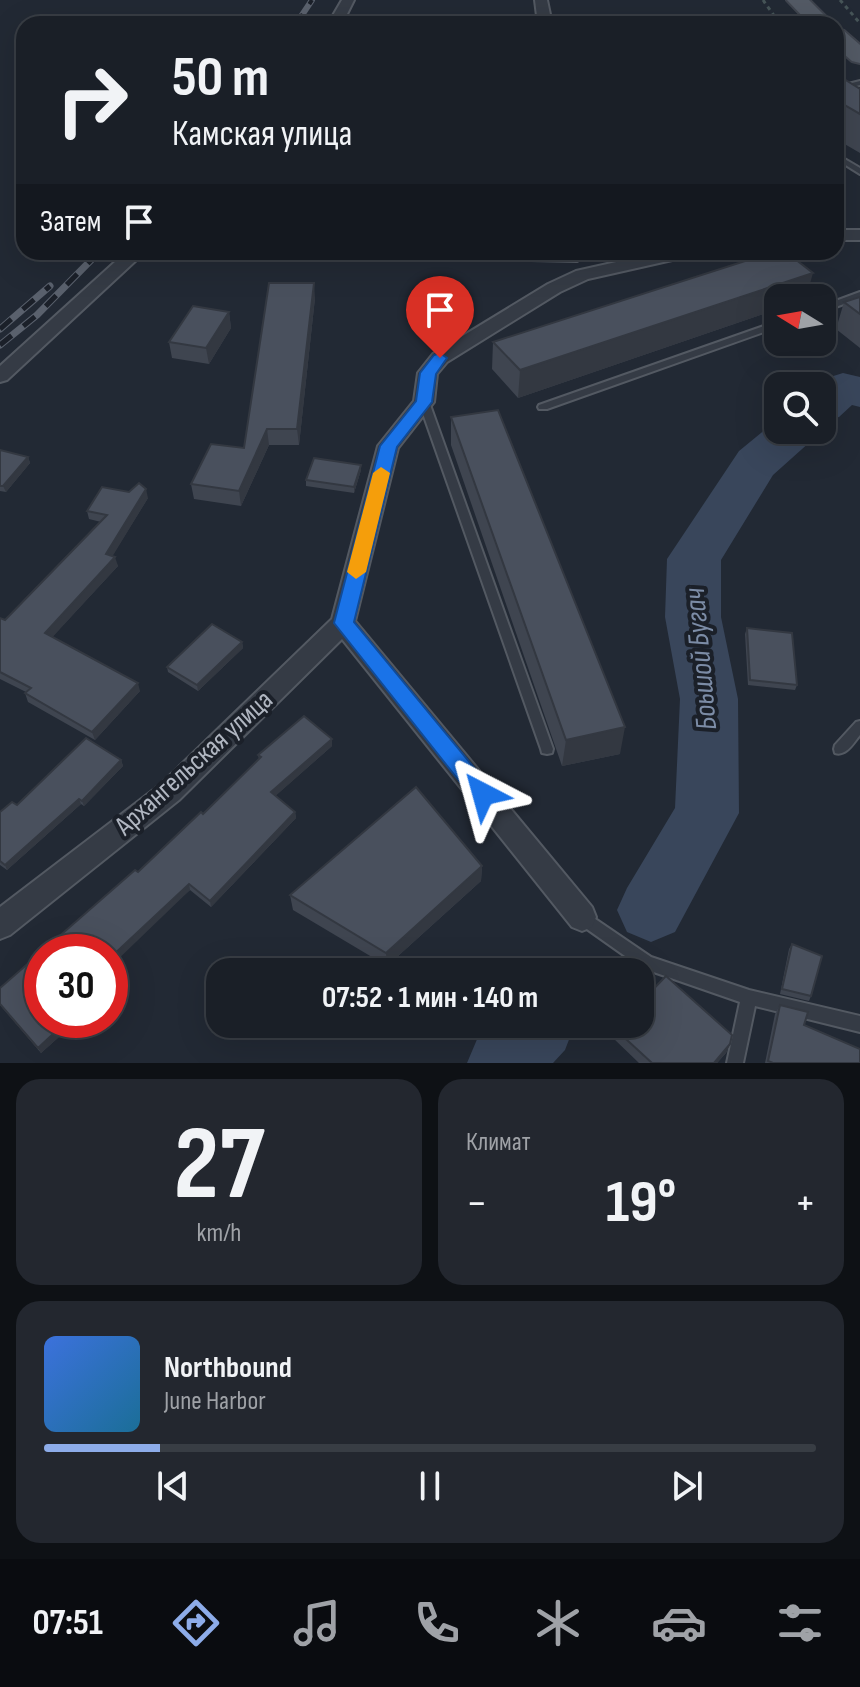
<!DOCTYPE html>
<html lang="ru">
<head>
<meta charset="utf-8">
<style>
  :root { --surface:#1a1f27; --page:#23272f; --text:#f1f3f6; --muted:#9fa2a7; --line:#383d44; --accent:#8dace9 }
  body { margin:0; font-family:"Sofia Sans Condensed",sans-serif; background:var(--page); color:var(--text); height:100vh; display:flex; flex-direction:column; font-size:30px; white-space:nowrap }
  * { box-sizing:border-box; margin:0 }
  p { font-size:26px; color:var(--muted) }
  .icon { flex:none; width:44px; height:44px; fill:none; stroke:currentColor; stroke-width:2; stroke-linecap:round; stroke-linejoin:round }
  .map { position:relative; height:1063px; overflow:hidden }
  .panel { display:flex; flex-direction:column; gap:16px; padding:16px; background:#0e1115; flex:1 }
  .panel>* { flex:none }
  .hud { position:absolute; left:16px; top:16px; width:828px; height:244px; border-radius:24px; box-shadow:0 8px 32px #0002,0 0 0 2px var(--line); background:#1a1f27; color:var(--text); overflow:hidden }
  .needle { width:52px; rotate:281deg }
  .fabs { position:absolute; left:764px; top:284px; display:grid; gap:16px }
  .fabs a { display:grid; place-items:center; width:72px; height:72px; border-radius:16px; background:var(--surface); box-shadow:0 8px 32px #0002,0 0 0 2px var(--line); font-size:40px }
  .speed { position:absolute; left:24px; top:934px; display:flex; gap:16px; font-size:40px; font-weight:700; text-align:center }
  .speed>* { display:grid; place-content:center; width:104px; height:104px; border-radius:50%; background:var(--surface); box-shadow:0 8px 32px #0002,0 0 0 2px var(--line); line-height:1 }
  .speed .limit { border:12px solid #d22; background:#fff; color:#111 }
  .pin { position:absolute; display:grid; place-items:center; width:68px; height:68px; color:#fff; margin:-82px -34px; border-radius:50% 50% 50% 0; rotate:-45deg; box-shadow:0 0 8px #0007 }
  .pin .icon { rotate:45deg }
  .me { position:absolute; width:88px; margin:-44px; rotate:321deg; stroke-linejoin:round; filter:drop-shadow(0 0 6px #0008) }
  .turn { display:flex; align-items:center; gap:28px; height:168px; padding:0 24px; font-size:36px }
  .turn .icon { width:104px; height:104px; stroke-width:2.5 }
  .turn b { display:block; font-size:56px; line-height:68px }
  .then { display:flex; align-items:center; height:76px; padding:0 24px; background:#0003; gap:16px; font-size:30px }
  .big { font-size:60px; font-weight:700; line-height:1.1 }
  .panel .widget { flex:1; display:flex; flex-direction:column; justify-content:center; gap:12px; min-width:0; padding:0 28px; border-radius:24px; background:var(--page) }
  .panel .dial { align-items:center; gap:0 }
  .dial b { font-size:104px; line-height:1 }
  .song { display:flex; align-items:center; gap:24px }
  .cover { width:96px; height:96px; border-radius:12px; background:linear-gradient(135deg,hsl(220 70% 55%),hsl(200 70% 35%)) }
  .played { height:8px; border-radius:4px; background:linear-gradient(90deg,var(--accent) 15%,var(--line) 15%) }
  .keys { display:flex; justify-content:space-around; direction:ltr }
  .heat { display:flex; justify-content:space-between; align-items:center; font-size:44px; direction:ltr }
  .panel .tiles { flex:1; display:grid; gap:16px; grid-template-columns:1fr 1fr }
  .widget:last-child { grid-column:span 2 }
  .trip { position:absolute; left:206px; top:958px; width:448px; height:80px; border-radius:24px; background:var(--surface); box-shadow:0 8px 32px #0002,0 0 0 2px var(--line); font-weight:700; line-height:80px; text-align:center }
  .tab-bar { display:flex; height:128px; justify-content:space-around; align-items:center; background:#0a0c10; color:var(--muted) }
  .tab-bar .icon { width:56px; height:56px }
  .tab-bar .current { color:var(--accent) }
  .tab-bar b { font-size:36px; color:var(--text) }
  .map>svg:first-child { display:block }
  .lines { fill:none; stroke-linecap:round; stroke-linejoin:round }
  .river { fill:#39465b; fill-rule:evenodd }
  .lane-casing { stroke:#535962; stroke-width:4 }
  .street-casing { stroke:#535962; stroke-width:4 }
  .primary-casing { stroke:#3f444e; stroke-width:4 }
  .path { stroke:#465457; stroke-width:3; stroke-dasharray:4 4; stroke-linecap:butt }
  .lane { fill:#353b45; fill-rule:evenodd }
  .street { fill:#353b45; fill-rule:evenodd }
  .primary { fill:#535a65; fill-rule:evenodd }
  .rail-far1-casing { stroke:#5a616d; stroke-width:6 }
  .rail-casing { stroke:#5a616d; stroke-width:7 }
  .rail-far1 { stroke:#1b2029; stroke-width:4; stroke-dasharray:12; stroke-linecap:butt }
  .rail { stroke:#1b2029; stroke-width:5; stroke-dasharray:15; stroke-linecap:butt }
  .wall { fill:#3f4550 }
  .shaded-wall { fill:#333841 }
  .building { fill:#49505d; stroke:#333841; stroke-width:2 }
  .route { fill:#1a73e8; stroke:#114b97; stroke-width:2 }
  .slow { fill:#f59e0b }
  .labels { text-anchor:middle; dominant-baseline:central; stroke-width:8; stroke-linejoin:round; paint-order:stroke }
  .street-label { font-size:28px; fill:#b0b6c1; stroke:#1b2029 }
  .water-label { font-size:30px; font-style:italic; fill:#7c8ca6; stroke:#1b2029 }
</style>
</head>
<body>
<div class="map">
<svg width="860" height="1063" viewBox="0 0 860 1063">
  <rect width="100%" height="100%" fill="#222934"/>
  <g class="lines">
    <path class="river" d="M843,373L860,377V407L852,405L839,417L822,421V386H817L827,378Z
      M778,419V430H818L811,441L773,475L721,560V617L738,699L739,813L675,932L651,942L627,932L617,910L627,888L675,808L680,699L665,617L667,559L739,451Z
      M490,1024H575L565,1050L553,1063H467L478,1037Z"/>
    <defs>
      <path id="lane" d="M860,81V85L836,91V87Z
        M836,154L860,168V174L836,159Z
        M860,292V298L822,312V306Z
        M778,321V327L547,409H539L538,407L539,405Z
        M424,399L429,402L553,749L552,753L547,754L542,753L541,749L419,402Z
        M860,721V735C854,742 846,757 835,753L834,749L835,745L856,722Z
        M582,910L651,957L749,990L860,1016V1032L755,1006L743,1063H727L740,1002L642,968L577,922L575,917L577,912Z"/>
      <path id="street" d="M342,0H354L342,24H328Z
        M535,0H547L552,24H538Z
        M836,230H860V240H836Z
        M126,252H145L7,380L0,382V366Z
        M397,252H582L586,256L577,261L406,257Z
        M661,252H693L690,256L588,279L560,292L447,362L437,374L434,402L398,448L355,621L592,907L596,917L592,927L582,931L572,927L342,639L179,800L10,935L0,939V907L161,784L332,619L378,446L414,401L418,373L433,354L548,284L576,271Z"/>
      <path id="primary" d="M787,0H809L833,24H810Z
        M836,29L844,31L860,45V63L852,61L836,47Z"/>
    </defs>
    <use href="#lane" class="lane-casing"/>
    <use href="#street" class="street-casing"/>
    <use href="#primary" class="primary-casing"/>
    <path class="path" d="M763,0L780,24
      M840,0L859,22"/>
    <use href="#lane" class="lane"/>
    <use href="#street" class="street"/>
    <use href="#primary" class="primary"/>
    <defs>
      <path id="rail-far1" d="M296,24L312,0"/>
      <path id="rail" d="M0,329L50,286
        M0,345L37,315L99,252"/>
    </defs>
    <use href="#rail-far1" class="rail-far1-casing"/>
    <use href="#rail" class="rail-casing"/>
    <use href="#rail-far1" class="rail-far1"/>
    <use href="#rail" class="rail"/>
  </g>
  <path class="wall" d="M836,74L860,89V153L836,139Z
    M860,297V348L836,329L844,302Z
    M315,298L299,445H269L241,506L194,499L191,484L244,448Z
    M778,298V309L518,398L492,369L493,342Z
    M229,312L231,328L209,364L172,358L169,342Z
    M451,417L620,754L562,766L451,445Z
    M0,450L28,457L30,463L6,492L0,491Z
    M361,470L354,493L306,486V480Z
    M148,498L112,556L118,566L52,637L140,691L95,740L28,702L25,693L26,692L0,679V618L5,620L101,522L89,519L87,511Z
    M747,628L797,685L795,690L748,685L745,634Z
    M242,642L243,648L198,691L168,672L167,667Z
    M332,746L275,796L295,812L296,818L211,907L190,890L42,1020H78L41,1053L0,1005V988L138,872L203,814L259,759L258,755Z
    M121,760L123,766L84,806L81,804L7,870L0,865V812Z
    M482,866L481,881L387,966L293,910L290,895Z
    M792,944L811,996L809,1001L780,994L789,949Z
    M780,1005L804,1025L860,1063H765L775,1014Z
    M615,1029L730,1044L726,1053L717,1063H639L613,1038Z"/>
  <path class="shaded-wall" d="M813,273L806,298H778V309L518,398L520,370Z
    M314,283L315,298L299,445L297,429Z
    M229,312L231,328L209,364L206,348Z
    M267,429L269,445L241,506L239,491Z
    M28,457L30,463L6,492L3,486Z
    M361,465V470L354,493V487Z
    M146,489L148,498L109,562L106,554Z
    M115,557L118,566L48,642L45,633Z
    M242,642L243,648L198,691L197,685Z
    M138,683L140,691L95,740L92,732Z
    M625,727L620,754L562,766L566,740Z
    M332,739V746L272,799L271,792Z
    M121,760L123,766L84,806L82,801Z
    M79,799L81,804L7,870L5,865Z
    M295,812L296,818L211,907L210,901Z
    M482,866L481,881L387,966L386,953Z
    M189,884L190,890L110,967V958Z
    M68,1020H78L41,1053L38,1048Z
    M730,1044L726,1053L717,1063H714Z"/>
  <path class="building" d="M836,74L860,89V114L836,100Z
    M773,252H786L813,273L520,370L493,342Z
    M269,283H314L297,429H267L239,491L191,484L211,444L244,448Z
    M860,297V314L844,302Z
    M193,306L229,312L206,348L169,342Z
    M498,410L625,727L566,740L451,417Z
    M0,450L28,457L3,486H0Z
    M314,458L361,465L354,487L306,480Z
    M139,483L146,489L106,554L115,557L45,633L138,683L92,732L25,693L31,688L0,672V618L5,620L107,515L87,511L102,487L129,492Z
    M212,624L242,642L197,685L167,667Z
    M747,628L792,633L797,685L750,680Z
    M304,716L332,739L271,792L295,812L210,901L189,884L110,958V952H42V1020H68L38,1048L0,1004V988L135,870L138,872L201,812L203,814L261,757L258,755Z
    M86,738L121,760L82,801L79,799L5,865L0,861V812L12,802L17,805Z
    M416,787L482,866L386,953L290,895Z
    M792,944L822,956L811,996L782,989Z
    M666,976L732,1035L730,1044L714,1063H652L615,1029L620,1024H640V1003Z
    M780,1005L808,1012L804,1025L860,1049V1063H773L768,1061Z"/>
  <path class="route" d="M440,353L447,358L436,374L432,402L397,447L354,622L490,787L494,794L490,801L483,804L475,801L334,623L380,446L416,401L420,373L434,355Z"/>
  <path class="slow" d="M381,467L390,473L366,572L356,579L347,572L373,473Z"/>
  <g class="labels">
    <g class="street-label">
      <text transform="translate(194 763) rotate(-42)">Архангельская улица</text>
    </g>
    <g class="water-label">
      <text transform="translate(701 659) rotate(-95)">Боьшой Бугач</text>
    </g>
  </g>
</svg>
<div class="fabs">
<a><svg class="needle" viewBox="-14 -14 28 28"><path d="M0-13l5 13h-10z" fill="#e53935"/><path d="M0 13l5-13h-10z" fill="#9fa2a7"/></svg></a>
<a><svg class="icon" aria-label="search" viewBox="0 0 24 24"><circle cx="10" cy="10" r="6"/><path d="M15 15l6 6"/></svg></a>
</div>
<div class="speed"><div class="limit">30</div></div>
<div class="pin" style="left:440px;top:358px;background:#d93025"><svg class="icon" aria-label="arrive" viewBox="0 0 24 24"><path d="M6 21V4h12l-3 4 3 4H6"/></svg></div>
<svg class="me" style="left:483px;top:794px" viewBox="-20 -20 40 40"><path d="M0-17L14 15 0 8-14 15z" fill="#1a73e8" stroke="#fff" stroke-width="4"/></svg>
<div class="trip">07:52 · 1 мин · 140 m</div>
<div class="hud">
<div class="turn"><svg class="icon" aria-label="right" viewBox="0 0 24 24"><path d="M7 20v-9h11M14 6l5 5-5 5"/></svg><div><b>50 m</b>Камская улица</div></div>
<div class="then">Затем<svg class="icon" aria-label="arrive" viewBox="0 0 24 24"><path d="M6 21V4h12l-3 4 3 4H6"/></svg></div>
</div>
</div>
<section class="panel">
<div class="tiles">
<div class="widget dial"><b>27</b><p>km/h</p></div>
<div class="widget"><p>Климат</p>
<div class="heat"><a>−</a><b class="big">19°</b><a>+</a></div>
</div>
<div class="widget">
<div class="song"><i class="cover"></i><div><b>Northbound</b><p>June Harbor</p></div></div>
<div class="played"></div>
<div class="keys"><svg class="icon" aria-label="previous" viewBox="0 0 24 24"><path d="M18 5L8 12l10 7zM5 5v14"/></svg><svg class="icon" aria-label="pause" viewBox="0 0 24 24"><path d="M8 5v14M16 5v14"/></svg><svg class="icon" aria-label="next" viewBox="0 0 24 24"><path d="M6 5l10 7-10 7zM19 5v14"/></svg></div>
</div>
</div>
</section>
<nav class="tab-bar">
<b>07:51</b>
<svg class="icon current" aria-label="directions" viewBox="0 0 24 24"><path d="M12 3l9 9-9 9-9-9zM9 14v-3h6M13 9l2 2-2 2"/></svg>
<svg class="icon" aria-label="music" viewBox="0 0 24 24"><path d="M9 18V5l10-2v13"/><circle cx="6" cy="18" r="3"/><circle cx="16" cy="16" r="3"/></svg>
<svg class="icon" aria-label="phone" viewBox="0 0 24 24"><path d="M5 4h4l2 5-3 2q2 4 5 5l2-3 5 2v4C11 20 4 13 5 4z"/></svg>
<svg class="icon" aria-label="climate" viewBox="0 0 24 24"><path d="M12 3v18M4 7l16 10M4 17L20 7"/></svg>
<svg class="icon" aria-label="car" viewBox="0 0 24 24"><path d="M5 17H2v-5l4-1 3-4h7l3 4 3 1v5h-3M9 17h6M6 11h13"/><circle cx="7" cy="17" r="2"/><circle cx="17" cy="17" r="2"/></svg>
<svg class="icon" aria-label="filters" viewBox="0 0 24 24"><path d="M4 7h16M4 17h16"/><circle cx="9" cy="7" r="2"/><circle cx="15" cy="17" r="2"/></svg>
</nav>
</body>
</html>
